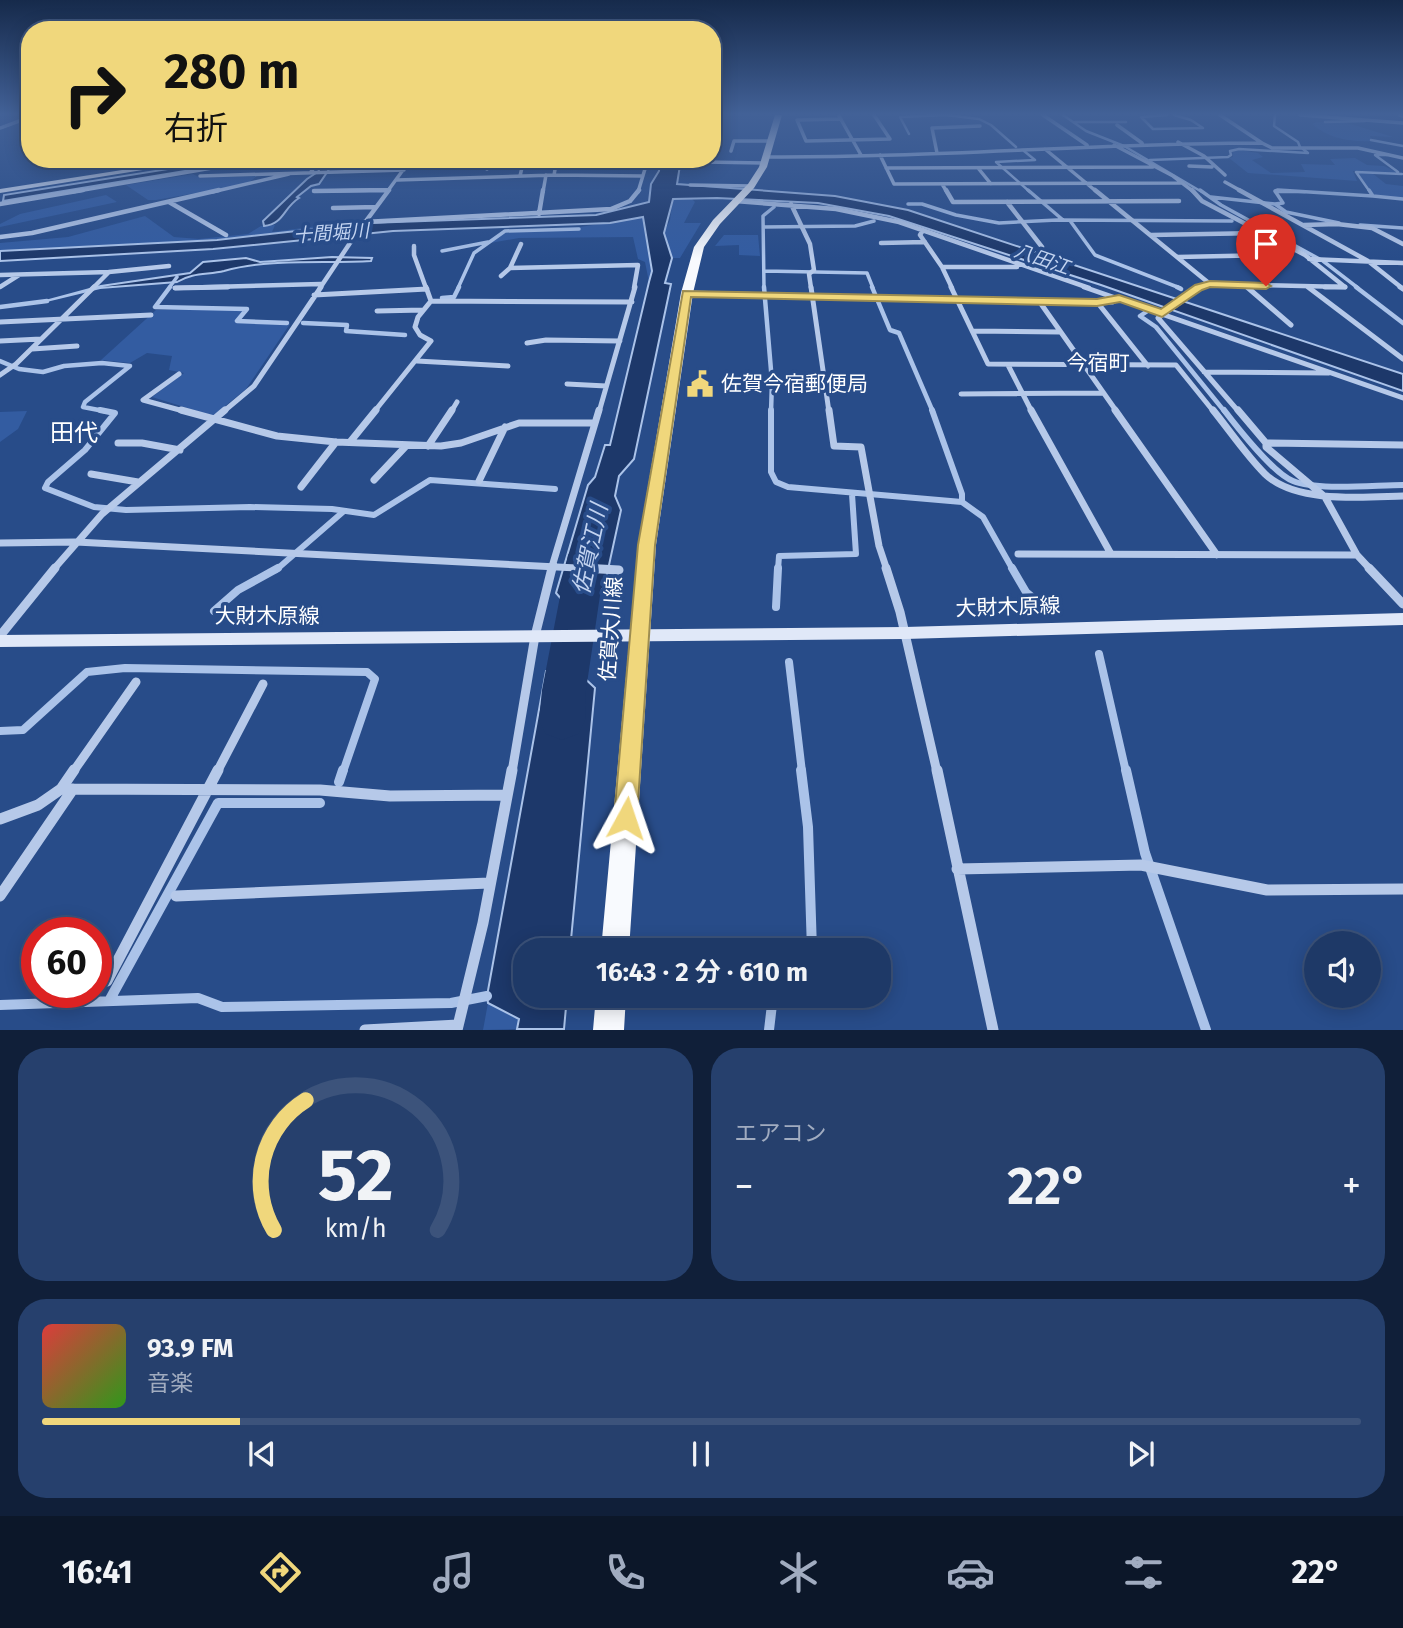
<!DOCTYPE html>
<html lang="ja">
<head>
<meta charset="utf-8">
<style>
  :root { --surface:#1e3967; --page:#26406d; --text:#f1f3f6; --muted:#a1acc0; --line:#3c537b; --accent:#f0d77c }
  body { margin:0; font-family:"Fira Sans","Noto Sans JP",sans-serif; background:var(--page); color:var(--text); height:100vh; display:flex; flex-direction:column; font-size:26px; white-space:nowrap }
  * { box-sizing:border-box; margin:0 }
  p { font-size:23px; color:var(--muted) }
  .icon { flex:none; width:38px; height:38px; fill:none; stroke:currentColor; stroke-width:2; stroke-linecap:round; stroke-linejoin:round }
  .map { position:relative; height:1030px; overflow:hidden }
  .sheet { display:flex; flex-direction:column; gap:18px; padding:18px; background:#101f39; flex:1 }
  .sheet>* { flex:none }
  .banner { position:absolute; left:21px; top:21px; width:700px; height:147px; border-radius:28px; box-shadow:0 4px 18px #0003,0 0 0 2px var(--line); background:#f0d77c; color:#111; overflow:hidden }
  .tools { position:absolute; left:1304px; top:931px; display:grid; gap:14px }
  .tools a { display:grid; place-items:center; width:77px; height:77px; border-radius:50%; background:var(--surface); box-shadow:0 4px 18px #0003,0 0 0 2px var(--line); font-size:35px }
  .speed { position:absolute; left:21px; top:917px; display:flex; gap:14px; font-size:35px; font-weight:700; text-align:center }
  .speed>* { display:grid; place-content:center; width:91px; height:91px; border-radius:50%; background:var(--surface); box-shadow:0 4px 18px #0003,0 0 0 2px var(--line); line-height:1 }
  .speed .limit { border:10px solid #d22; background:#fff; color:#111 }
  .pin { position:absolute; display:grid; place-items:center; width:60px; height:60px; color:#fff; margin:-72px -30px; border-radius:50% 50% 50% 0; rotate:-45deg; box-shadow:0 0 7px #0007 }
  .pin .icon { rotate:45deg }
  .me { position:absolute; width:77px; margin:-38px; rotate:5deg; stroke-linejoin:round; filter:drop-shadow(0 0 5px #0008) }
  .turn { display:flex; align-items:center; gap:24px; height:147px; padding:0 28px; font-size:32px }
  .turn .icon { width:91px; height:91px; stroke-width:2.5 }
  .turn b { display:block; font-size:49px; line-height:60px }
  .big { font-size:52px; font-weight:700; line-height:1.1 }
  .sheet .widget { flex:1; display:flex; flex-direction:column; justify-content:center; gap:10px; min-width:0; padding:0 24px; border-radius:28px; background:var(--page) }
  .sheet .dial { align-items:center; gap:0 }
  .dial svg { height:182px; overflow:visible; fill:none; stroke:var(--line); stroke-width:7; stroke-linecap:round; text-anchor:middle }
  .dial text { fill:var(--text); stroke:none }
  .song { display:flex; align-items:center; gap:21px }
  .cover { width:84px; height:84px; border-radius:10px; background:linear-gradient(135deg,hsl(0 70% 55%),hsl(110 70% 35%)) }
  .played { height:7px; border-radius:4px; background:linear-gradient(90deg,var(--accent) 15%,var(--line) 15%) }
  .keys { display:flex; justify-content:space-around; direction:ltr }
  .heat { display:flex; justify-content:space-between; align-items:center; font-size:38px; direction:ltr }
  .sheet .tiles { flex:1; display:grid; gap:18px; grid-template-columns:1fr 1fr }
  .widget:last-child { grid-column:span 2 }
  .trip { position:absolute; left:513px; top:938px; width:378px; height:70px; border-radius:28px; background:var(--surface); box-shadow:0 4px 18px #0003,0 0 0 2px var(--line); font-weight:700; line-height:70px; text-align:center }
  .dock { display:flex; height:112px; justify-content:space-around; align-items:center; background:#0c1729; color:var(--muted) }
  .dock .icon { width:49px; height:49px }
  .dock .current { color:var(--accent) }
  .dock b { font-size:32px; color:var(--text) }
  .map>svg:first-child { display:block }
  .green { fill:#335ca1 }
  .water { fill:#1d386a; stroke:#abc3e9; stroke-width:2 }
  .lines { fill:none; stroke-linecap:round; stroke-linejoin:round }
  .stream-far5 { stroke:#abc3e9; stroke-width:2.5 }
  .stream-far4 { stroke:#abc3e9; stroke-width:3.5 }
  .stream-far3 { stroke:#abc3e9; stroke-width:4.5 }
  .stream-far2 { stroke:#abc3e9; stroke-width:6 }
  .stream-far1 { stroke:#abc3e9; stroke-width:8 }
  .stream { stroke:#abc3e9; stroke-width:10 }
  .river { fill:#1d386a; fill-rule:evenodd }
  .street-far5 { stroke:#b6c9e9; stroke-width:3.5 }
  .street-far4 { stroke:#b6c9e9; stroke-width:4.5 }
  .street-far3 { stroke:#b6c9e9; stroke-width:5 }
  .street-far2 { stroke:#b6c9e9; stroke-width:7 }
  .street-far1 { stroke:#b6c9e9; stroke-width:9 }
  .street { stroke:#b6c9e9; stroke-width:11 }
  .secondary { fill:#e0e8f8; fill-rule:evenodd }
  .primary { fill:#f8fafe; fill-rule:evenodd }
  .route { fill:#f0d77c; stroke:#9c8c51; stroke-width:2 }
  .labels { text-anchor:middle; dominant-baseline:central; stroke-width:7; stroke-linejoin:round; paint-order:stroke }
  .far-water-label { font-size:19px; font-style:italic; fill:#c2d3f0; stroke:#284c89 }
  .far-quarter-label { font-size:21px; fill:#fff; stroke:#284c89 }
  .poi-label { font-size:21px; fill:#fff; stroke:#284c89; text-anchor:start }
  .street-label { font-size:21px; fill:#fff; stroke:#284c89 }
  .water-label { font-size:23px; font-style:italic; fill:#c2d3f0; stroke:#284c89 }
  .quarter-label { font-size:24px; fill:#fff; stroke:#284c89 }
</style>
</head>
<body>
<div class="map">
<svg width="1403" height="1030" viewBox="0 0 1403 1030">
  <rect width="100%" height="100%" fill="#284c89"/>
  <path class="green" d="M1317,122H1344L1393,137L1370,136L1372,141C1350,142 1329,139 1312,124Z
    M1240,150L1258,153L1263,157L1252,160L1271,173L1305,172L1301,164L1335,165L1330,159L1355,158L1367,165L1384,166L1399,173H1372L1386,184L1403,186V198L1374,195L1357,173L1359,171H1353L1357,181L1248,173L1229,158L1233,157L1232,151Z
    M193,174L201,178L257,176L247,184L156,200H148L126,185Z
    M106,195L117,202L0,227V224L20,214Z
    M673,199H692L695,202L684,223H701L680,258H672L664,233L670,220Z
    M145,216L174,237L199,239L248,234L261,226L275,225L272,232L356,221L354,224C236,241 118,245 0,251V243L68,237Z
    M644,217L652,271L649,282L645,262L638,259L633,237L519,238L490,243L507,230L580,227Z
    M724,235H758L760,256L739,255V245L715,246Z
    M245,309L236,321L290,324L246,389L213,416L152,397L184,373L169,370L172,356L147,353L130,363L101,360L156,310Z
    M27,411L18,429L0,442V412Z
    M488,1003L519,1019L517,1029L483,1030Z"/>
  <path class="water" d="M231,159H257L3,201L4,195Z
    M326,159L341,161L330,168L319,184L311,186L297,197L299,198C283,208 284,224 264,226L263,221L307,179L319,171L318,169Z
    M627,159H681L677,184L835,196L908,210L1403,374V391L1101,285L889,216L818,203L717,198L673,199L664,233L672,258L665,283L671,284L634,459L619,476L615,496L621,510L604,588L586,601L562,600L556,593L588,485L595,477L605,445H610L649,282L652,271L643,217L610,223L393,231L213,249L0,261V251L217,240L368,223L596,215L649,202L651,184L659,171L660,161Z
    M332,257L372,258L371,261C323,264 271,258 224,271C208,275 193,272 177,282L100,288L38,303L101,286L190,273L203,262L246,258L260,262Z
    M546,671L580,674L595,688L570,950H525V996H567L564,1029H517L519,1019L488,1003L487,996Z"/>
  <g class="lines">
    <path class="stream-far5" d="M1063,115L1086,131L1124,146L1202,192
      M1167,115L1141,117L1153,129L1203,128L1191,120L1174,115
      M1275,115L1274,126L1298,142L1300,147
      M1075,122H1126
      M1325,122L1365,121
      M909,134L900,117L946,115L979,119L991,125L1016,147
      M1371,140L1403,146
      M1024,151L1035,160L996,162L1030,192
      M1387,155H1375L1398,172
      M1150,160L1228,157L1231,155L1230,151L1239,149L1308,153L1303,149
      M1275,192H1305
      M1370,192L1356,172L1402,174"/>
    <path class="stream-far4" d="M1028,190L1063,220
      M1200,190L1221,205L1323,261L1358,288
      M1373,196L1403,199
      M1211,197L1275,204L1286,212L1339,223
      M908,204H922L956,215L999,223L1057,220L1232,221
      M1275,204L1283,203L1275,191L1278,190L1373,196L1369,190
      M1071,222L1095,255L1180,288
      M1360,225L1403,228
      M763,227L855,226L874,221
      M442,251L488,242
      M764,271L867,273L873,288
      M169,288L177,277
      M458,288L474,253L505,231L579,229
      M764,288L763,216L774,207"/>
    <path class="stream-far3" d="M170,287L155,307L247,309L237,321L287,323
      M764,287L772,382L771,412
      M872,287L890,330L899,333L933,412
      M1177,287L1181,289
      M1356,287L1403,323
      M442,298L454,297L459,287
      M0,307L47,301
      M1146,312L1140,316L1156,327L1225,412
      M303,323L347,325L346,331L405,335
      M0,361L19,369L43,372L64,366L102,363L130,366L85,402L83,407L109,412"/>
    <path class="stream-far2" d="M100,410L115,413L85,450L48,482L45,488L94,507L126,510L250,507L332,509L374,515L430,480L555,489
      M771,410V472L776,482L788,487L962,502L983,517L1013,570
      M932,410L962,494V502
      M1224,410C1237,427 1274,474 1293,481C1318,491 1375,485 1403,485
      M276,570L344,511
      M778,570L779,556L856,554L852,494"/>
    <path class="stream-far1" d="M1012,568L1026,592L1044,607
      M776,607L778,568
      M214,611L238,590L278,568
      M1099,654L1126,772
      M789,662L802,772
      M0,731L23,730L87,672L125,668L367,672L375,679L343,772"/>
    <path class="stream" d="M801,770L808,827L812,950
      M1126,770L1145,853L1206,1030
      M339,782L343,770
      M109,1001L218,803H320
      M0,1005L198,998L222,1007L451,1003L487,996
      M769,1030L773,996"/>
    <path class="river" d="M587,542L600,546L606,555L586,690L585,720L578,734L562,740L546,734L539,720L542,690L568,555L574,546Z"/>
    <path class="street-far5" d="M1043,115L1087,145
      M1300,115L1403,123
      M1400,115L1403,116
      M839,116L861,155
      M841,119L797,120L806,141L890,139L874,115
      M1117,125L1142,143
      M0,128L30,117
      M1178,142L1204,156L1225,175
      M1262,143L1272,148H1358L1403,158
      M1114,145L1173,176L1194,192
      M1045,149L1097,192
      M731,151L734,141H771
      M937,153L932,128L980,126
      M880,155L894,184L1181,183
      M766,157C932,158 1096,143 1262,143L1220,115
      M704,162L764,163
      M407,165L439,164L442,159
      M1189,166L1212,167
      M886,168L1153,167
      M978,168L991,184
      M487,169L490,159
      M310,173L321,159
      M554,175L557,159
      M200,176L404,170
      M520,176L524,159
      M397,180L554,175L643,176
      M1225,182L1243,192
      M942,184L947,192
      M690,185L751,186
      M314,191L389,190
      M72,192L265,159
      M212,192L289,174
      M387,192L411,159
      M543,192L546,175
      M638,192L648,159"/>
    <path class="street-far4" d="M946,190L953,202L1179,201
      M1095,190L1210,284L1198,288
      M1192,190L1202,201L1305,255L1345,287
      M1239,190L1368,261L1402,288
      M314,191L389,190
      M735,201L836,209L899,222L1089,288
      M169,202L226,235
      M1007,202L1042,247
      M0,204L83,190
      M791,204L810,244L814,270L809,274L811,288
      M333,208L376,207
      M539,214L543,190
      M366,221L389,190
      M1304,225L1337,224L1372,228L1403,244
      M923,230L920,235L942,267L952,288
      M1151,235L1260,233
      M0,237L32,233L219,190
      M881,243L925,242
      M414,246V255L426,288
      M1178,257L1276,255
      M1309,259L1403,263
      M942,267H1017
      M510,268L638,265L634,288
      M109,272L169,266
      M0,275L109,272L93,288
      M501,276L510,268L521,244
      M1210,284L1345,287
      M1245,285L1249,288
      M0,287L19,275
      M175,288L321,284
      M320,288L364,222L611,209L630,201L639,190"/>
    <path class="street-far3" d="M811,287L829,412
      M951,287L988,364L1176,365L1214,412
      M1084,287L1403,398
      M1202,287L1158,318L1239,412
      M1247,287L1291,325
      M1308,287L1403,359
      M1325,287H1345
      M1400,287L1403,289
      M175,288L228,287
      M687,293L1097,302H1113L1119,298
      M314,295L427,289
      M431,301L632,302
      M1039,301L1117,412
      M1097,302L1148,366
      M377,311L423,310
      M0,322L151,315
      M972,331L1060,332
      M0,341L41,339
      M527,343L546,340L620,341
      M32,349L77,346
      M417,361L508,366
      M1008,365L1032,412
      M1204,372L1329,373
      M179,374L143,400L187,412
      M0,375L16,364L94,287
      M567,384L606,386
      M961,394L1103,393
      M223,412L254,386L321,287
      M374,412L431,341L420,335L415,327L418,317L431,301L426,287
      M451,412L457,402
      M599,412L635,287"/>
    <path class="street-far2" d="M181,410L277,436L336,442L441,446L461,443L519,423H595
      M829,410L834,446L861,447L879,546L887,570
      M1031,410L1111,554
      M1115,410L1217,555
      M1213,410C1230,431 1246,455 1265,474C1296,504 1364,497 1403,496
      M1238,410L1266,443V447L1325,497L1357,555L1371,570
      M350,442L376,410
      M118,443H142L180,450
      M1266,443L1403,445
      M428,446L452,410
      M91,474L138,482
      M374,480L407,445
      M479,481L505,427
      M301,487L336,442
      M0,543L76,542L616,570
      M1018,554L1357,555
      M53,570L102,514L225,410
      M551,570L599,410"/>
    <path class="street-far1" d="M582,568L619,570
      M886,568L900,612L937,772
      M1369,568L1403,604
      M0,636L55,568
      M73,772L136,682
      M217,772L263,684
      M512,772L535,636L552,568"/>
    <path class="street" d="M937,770L993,1030
      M61,789L74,770
      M0,819L38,805L61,789L320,790L390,796L507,795
      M957,869L1141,865L1267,890L1403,889
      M0,896L73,789
      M176,896L489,883
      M107,981L218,770
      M365,1030L458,1025
      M457,1030L483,923L512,770"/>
    <path class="secondary" d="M193,159H211L0,193V189Z
      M1403,613V625L905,639L0,647V635L905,627Z"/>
    <path class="primary" d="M775,115H782L767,167L754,188L720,224L704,247L693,293L656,545L629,950H601L638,545L681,293L694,247L713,220L748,184L759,167Z
      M596,996H626L624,1030H593Z"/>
  </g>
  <linearGradient id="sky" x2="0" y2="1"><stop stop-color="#162a4b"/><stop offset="0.44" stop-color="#426197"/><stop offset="1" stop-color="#426197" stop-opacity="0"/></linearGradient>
  <rect width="1403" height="259" fill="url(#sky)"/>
  <path class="route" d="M1210,281L1266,283L1271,286L1266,289L1210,287L1202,290L1162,317L1120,302L1097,306L691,297L655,545L637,818L634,826L626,829L618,826L614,818L638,545L683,291L1097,299L1119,295L1161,309L1195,285Z"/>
  <defs>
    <symbol id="civic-bare" viewBox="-9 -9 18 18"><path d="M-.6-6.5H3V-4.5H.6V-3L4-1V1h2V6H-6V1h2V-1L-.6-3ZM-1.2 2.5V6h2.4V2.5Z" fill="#f0d77c" stroke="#284c89" stroke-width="2.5" paint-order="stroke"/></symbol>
  </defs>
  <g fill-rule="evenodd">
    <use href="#civic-bare" x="681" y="365" width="38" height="38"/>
  </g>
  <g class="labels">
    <g class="far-water-label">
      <text transform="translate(331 233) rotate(-4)">十間堀川</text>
      <text transform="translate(1042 259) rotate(19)">八田江</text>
    </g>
    <g class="far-quarter-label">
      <text x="1098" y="363">今宿町</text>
    </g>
    <g class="poi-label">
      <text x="721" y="384">佐賀今宿郵便局</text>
    </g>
    <g class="street-label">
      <text transform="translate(1008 607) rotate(-2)">大財木原線</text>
      <text x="267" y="616">大財木原線</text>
      <text transform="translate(611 629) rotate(-86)">佐賀大川線</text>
    </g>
    <g class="water-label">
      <text transform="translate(590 549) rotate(-78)">佐賀江川</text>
    </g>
    <g class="quarter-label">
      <text x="74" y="433">田代</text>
    </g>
  </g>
</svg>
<div class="tools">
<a><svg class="icon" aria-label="sound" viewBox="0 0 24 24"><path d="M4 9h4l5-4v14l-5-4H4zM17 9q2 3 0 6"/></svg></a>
</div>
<div class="speed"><div class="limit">60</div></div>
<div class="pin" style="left:1266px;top:286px;background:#d93025"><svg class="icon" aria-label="arrive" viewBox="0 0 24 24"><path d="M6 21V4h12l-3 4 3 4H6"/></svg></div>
<svg class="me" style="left:626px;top:818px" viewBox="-20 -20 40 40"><path d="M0-17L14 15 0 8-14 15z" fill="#f0d77c" stroke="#fff" stroke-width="4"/></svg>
<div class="trip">16:43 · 2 分 · 610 m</div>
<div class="banner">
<div class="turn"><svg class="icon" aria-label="right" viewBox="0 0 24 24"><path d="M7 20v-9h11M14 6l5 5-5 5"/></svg><div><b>280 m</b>右折</div></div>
</div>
</div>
<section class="sheet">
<div class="tiles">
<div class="widget dial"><svg viewBox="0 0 100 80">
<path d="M14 69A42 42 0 1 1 86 69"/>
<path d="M14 69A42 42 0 0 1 28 12" stroke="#f0d77c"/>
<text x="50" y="56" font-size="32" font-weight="700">52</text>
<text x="50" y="72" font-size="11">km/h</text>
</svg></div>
<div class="widget"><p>エアコン</p>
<div class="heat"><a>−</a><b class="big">22°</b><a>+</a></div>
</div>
<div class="widget">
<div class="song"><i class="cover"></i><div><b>93.9 FM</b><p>音楽</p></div></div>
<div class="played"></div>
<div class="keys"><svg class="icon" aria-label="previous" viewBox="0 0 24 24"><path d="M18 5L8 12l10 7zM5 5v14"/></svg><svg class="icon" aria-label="pause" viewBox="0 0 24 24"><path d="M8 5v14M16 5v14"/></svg><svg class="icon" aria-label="next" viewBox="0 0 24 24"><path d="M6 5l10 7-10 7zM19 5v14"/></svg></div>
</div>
</div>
</section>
<nav class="dock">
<b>16:41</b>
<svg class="icon current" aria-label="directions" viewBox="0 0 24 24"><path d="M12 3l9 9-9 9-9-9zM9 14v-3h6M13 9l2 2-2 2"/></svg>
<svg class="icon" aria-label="music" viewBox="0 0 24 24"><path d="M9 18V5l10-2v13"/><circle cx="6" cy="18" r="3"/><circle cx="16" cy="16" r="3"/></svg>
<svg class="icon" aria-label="phone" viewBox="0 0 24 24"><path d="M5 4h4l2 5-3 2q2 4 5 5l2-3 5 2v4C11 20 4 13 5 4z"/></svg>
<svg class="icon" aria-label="climate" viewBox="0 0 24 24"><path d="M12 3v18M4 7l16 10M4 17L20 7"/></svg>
<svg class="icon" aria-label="car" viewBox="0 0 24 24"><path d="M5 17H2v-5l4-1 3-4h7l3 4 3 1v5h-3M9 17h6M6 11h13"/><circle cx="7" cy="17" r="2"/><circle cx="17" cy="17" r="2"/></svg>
<svg class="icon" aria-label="filters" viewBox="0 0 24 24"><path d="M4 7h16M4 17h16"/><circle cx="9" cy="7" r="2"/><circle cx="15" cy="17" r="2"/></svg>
<b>22°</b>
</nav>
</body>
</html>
